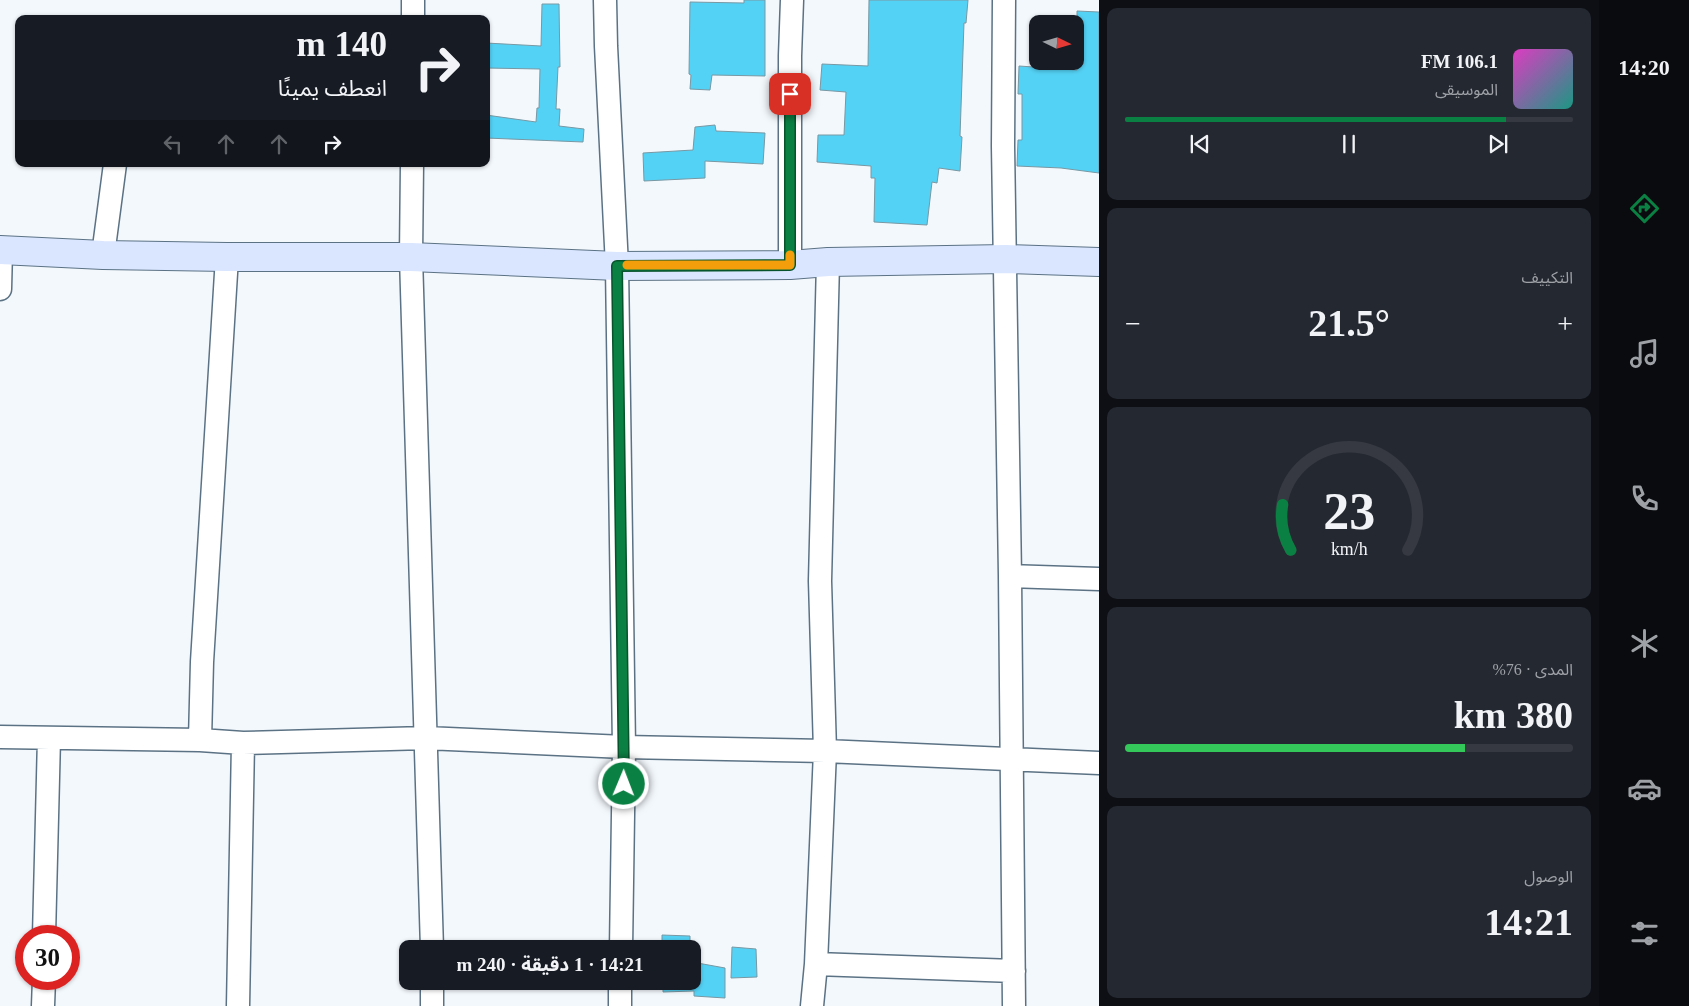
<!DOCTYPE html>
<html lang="ar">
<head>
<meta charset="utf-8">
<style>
  :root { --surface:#171b24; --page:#242831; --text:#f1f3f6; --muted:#9ea1a6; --line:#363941; --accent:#0b8043 }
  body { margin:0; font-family:"Times New Roman","Noto Sans Arabic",serif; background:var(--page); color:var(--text); direction:rtl; height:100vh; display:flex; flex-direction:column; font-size:19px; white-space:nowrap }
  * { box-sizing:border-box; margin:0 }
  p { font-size:16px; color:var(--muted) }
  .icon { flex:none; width:28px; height:28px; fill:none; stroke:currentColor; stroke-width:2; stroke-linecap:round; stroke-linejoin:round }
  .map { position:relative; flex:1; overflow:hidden; direction:ltr }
  .drawer { display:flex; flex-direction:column; gap:8px; padding:8px; background:#0d0f14; width:500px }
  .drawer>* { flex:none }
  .hud { position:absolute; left:15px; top:15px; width:475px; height:152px; border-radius:10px; box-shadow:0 1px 4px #0004; direction:rtl; background:#171b24; color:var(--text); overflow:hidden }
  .needle { width:32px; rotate:95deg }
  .tools { position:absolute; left:1029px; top:15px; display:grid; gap:10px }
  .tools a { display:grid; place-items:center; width:55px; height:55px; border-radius:10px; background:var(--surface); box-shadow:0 1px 4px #0004; font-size:25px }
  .speed { position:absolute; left:15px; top:925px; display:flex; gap:10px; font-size:25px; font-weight:700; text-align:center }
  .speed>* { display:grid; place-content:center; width:65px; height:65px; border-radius:50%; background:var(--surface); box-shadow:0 1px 4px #0004; line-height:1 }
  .speed .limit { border:8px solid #d22; background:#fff; color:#111 }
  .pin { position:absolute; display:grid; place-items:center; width:42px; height:42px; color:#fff; margin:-21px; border-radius:10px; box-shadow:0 2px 8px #0006 }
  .me { position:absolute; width:55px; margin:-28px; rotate:1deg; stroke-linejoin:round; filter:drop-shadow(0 0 4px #0008) }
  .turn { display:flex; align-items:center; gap:18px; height:105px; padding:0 20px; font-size:22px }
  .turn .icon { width:65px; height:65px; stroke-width:2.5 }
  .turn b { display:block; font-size:35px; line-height:42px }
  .lanes { display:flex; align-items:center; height:48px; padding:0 20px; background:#0003; justify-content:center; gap:25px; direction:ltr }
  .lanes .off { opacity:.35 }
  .big { font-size:38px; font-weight:700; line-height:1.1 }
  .drawer .widget { flex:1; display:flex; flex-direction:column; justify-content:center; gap:8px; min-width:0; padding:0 18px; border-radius:10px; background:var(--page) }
  .drawer .dial { align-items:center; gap:0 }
  .dial svg { height:130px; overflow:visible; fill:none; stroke:var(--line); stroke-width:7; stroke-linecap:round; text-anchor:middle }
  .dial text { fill:var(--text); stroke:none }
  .song { display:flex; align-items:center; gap:15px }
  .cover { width:60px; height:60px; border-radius:8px; background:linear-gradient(135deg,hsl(310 70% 55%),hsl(170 70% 35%)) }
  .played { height:5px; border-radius:2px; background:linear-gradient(90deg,var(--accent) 85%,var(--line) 85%) }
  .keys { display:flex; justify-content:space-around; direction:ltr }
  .heat { display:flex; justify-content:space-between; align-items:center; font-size:28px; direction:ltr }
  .charge { height:8px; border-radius:4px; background:linear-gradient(90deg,#34c759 76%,var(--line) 0) }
  .trip { position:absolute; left:399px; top:940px; width:302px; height:50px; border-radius:10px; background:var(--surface); box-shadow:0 1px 4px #0004; font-weight:700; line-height:50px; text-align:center; direction:rtl }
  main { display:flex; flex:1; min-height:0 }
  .menu { display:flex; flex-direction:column; width:90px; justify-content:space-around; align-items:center; background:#090b0e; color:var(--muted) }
  .menu .icon { width:35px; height:35px }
  .menu .selected { color:var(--accent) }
  .menu b { font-size:22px; color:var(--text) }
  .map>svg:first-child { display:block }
  .building { fill:#54d2f5; stroke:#7898a3 }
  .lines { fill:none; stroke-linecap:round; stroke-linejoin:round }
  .minor-casing { stroke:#5b7284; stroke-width:25 }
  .secondary-casing { stroke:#5b7284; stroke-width:30 }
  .minor { stroke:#fff; stroke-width:22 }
  .secondary { stroke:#dae6ff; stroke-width:28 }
  .route-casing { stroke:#07532c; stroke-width:12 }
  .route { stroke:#0b8043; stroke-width:9 }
  .slow { stroke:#f59e0b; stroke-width:9 }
</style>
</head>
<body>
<main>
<nav class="menu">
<b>14:20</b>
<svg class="icon selected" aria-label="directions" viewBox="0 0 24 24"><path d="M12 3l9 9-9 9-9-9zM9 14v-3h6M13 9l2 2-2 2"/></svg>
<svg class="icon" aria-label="music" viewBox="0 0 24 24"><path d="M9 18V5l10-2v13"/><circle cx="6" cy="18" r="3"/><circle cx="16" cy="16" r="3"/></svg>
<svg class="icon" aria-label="phone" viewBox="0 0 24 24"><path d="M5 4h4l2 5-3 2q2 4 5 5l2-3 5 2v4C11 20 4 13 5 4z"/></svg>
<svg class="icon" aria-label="climate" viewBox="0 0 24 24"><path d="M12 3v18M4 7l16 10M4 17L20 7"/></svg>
<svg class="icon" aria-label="car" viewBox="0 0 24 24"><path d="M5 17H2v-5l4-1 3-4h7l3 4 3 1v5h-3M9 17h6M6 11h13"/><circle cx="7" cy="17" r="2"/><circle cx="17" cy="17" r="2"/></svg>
<svg class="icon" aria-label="filters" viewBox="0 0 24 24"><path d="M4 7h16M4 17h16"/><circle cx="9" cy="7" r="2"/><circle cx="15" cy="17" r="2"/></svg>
</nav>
<section class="drawer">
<div class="widget">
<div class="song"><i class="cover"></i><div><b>106.1 FM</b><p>الموسيقى</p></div></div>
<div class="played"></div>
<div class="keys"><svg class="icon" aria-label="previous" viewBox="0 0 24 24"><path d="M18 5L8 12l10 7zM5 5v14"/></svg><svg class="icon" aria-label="pause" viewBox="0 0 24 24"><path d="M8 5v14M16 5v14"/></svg><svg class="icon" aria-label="next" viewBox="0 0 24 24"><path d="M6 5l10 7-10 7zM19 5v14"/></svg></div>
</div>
<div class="widget"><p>التكييف</p>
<div class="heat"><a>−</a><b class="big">21.5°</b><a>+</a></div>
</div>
<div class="widget dial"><svg viewBox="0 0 100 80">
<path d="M14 69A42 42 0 1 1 86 69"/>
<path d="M14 69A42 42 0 0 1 9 41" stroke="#0b8043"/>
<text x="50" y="56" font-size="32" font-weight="700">23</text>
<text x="50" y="72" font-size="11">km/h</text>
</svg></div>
<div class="widget"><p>المدى · 76%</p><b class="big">380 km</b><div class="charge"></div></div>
<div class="widget"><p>الوصول</p><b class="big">14:21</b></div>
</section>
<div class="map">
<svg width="1099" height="1006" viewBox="0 0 1099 1006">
  <rect width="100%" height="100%" fill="#f3f8fd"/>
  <path class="building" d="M744,0H765V76L712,75L710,90L690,89L691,75L689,74L690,2L744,3Z
    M869,0H968L966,23H964L960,136L962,137L960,171L939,168L937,183L932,182L927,225L874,222L875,178H871V166L817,162L818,135H844L846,92L820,90L822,64L868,66Z
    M542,4H559L560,67H558L556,109H560L559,126L584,129L583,142L486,138V115L536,122L537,108H539L540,69L486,68V43L541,46Z
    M1077,11L1099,12V173L1061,168L1017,166L1018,140H1022V94H1018L1019,66L1077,70Z
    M715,125L716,131L765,133L763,164L705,161V178L644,181L643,153L693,150L695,127Z
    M662,935L690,936V949H662Z
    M732,947L756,949L757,977L731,978Z
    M692,962L725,968V998L694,996V991L663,992V981H692Z"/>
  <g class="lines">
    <defs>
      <path id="minor" d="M605,0L606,46L617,266L624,747L621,949
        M1004,0L1003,146L1010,576L1014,1006
        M413,19V0
        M412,164L411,257L432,949
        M103,255L115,164
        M790,265V56L792,0
        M0,289L1,250
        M1010,576L1099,579
        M0,737L200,740L243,743L426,738L624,747L825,751L1099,763
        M200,740L202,662L227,257
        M44,936L49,738
        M816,964L1014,971
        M432,981V1006
        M43,1006L44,979
        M238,1006L243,743
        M620,1006V981
        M812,1006L816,964L825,751L820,581L828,262"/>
      <path id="secondary" d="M0,250L103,255L227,257H411L617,266L790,265L828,262L1006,259L1099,262"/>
    </defs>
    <use href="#minor" class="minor-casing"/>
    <use href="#secondary" class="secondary-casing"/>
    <use href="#minor" class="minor"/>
    <use href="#secondary" class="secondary"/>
  </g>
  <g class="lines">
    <defs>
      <path id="route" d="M624,784L617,266L790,265V94"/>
    </defs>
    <use href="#route" class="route-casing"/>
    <use href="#route" class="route"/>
    <path class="slow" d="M627,265H790V255"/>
  </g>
</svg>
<div class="tools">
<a><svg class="needle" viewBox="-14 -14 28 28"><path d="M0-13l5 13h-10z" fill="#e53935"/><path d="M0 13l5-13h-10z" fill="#9ea1a6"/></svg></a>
</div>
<div class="speed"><div class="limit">30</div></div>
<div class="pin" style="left:790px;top:94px;background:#d93025"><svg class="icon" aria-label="arrive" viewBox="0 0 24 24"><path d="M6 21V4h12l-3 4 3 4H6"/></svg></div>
<svg class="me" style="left:624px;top:784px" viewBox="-20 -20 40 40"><circle r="17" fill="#0b8043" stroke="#fff" stroke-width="3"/><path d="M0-11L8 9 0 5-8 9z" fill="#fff"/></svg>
<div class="trip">14:21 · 1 دقيقة · 240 m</div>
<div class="hud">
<div class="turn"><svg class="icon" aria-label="right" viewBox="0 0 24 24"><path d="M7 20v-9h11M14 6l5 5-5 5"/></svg><div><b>140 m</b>انعطف يمينًا</div></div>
<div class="lanes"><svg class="icon off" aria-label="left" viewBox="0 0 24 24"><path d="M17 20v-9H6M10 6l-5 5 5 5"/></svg><svg class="icon off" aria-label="ahead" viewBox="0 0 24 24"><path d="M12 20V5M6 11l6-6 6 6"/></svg><svg class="icon off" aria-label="ahead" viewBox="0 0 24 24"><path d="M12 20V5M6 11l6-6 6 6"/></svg><svg class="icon" aria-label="right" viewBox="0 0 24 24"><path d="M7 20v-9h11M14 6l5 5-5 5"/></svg></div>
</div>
</div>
</main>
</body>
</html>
